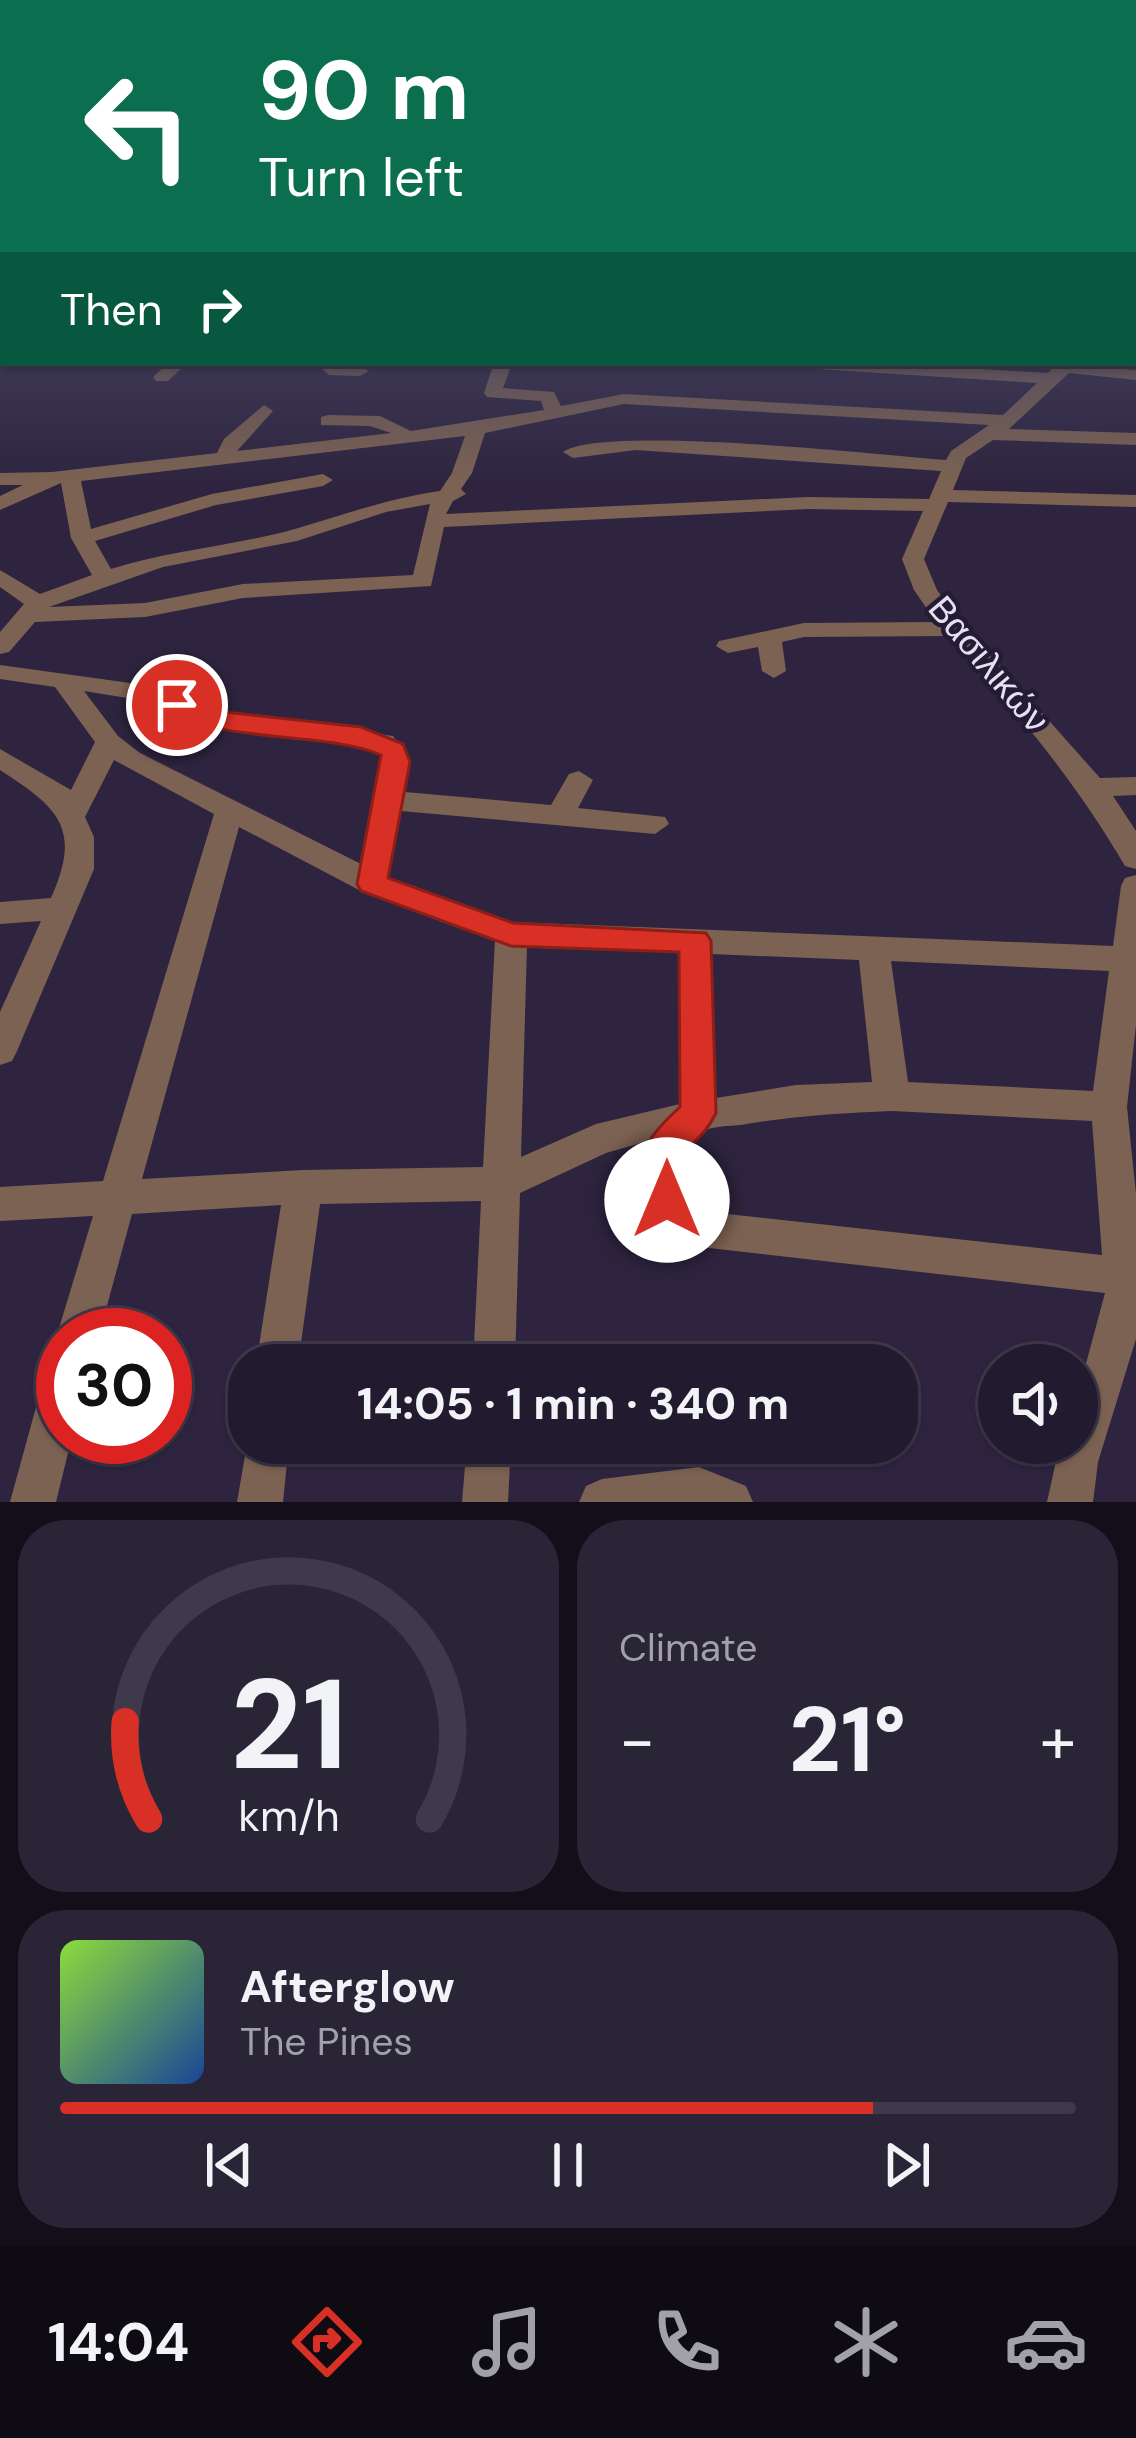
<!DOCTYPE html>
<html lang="en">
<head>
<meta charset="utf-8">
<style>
  :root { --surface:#221b2f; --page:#2a2437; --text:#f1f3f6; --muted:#a2a1aa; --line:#3f394b; --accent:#d93025 }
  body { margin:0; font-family:"DM Sans",sans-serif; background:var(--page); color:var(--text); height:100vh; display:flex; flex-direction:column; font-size:45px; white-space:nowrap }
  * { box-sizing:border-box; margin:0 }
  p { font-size:39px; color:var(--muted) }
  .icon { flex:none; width:66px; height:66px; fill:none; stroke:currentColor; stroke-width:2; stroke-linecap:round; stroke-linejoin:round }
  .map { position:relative; height:1502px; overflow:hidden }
  .drawer { display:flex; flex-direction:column; gap:18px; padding:18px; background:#130f1a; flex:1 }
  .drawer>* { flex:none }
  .top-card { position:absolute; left:0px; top:0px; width:1137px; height:366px; box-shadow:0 3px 9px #0004,0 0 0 3px var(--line); background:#0b6e4f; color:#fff; overflow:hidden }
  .controls { position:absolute; left:978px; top:1344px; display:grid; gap:24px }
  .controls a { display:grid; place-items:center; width:120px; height:120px; border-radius:50%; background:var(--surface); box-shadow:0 3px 9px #0004,0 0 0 3px var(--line); font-size:60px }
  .speed { position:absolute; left:36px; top:1308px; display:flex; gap:24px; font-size:60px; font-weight:700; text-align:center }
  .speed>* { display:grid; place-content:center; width:156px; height:156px; border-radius:50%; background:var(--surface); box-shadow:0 3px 9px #0004,0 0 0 3px var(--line); line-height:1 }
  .speed .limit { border:18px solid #d22; background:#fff; color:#111 }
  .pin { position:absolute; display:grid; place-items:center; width:102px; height:102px; color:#fff; margin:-51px; border:6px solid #fff; border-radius:50%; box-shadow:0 3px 12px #0007 }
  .me { position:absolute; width:132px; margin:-66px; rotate:0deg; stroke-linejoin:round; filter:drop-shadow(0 0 9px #0008) }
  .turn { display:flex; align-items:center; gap:42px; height:252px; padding:0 60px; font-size:54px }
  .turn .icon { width:156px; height:156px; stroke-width:2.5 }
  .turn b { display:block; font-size:84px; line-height:102px }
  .then { display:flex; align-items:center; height:114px; padding:0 60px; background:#0003; gap:24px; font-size:45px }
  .big { font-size:90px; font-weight:700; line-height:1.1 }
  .drawer .tile { flex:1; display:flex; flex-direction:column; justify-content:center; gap:18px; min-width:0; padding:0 42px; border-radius:48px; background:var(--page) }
  .drawer .dial { align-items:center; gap:0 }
  .dial svg { height:312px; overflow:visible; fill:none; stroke:var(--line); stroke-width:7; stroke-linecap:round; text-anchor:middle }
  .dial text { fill:var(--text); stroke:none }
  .song { display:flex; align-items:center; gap:36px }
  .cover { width:144px; height:144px; border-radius:18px; background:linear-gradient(135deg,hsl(90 70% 55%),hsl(220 70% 35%)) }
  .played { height:12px; border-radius:6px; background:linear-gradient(90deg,var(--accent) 80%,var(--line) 80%) }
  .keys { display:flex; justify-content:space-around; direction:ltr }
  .heat { display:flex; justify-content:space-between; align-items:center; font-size:66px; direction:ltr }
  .drawer .tiles { flex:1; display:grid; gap:18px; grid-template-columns:1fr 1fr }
  .tile:last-child { grid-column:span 2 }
  .trip { position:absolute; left:228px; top:1344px; width:690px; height:120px; border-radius:48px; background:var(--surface); box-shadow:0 3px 9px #0004,0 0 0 3px var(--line); font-weight:700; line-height:120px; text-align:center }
  .dock { display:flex; height:192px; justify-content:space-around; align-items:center; background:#0e0b13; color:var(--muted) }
  .dock .icon { width:84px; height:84px }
  .dock .current { color:var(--accent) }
  .dock b { font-size:54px; color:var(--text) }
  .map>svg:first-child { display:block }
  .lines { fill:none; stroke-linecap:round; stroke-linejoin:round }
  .minor { fill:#7c6252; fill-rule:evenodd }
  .route { fill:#d93025; stroke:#8d1f18; stroke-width:3 }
  .labels { text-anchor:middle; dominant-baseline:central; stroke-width:9; stroke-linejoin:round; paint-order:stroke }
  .street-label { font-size:36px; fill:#e6e1f2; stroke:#241b34 }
</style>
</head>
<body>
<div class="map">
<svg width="1136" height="1502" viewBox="0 0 1136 1502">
  <rect width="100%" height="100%" fill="#2e243f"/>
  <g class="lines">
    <path class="minor" d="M1134,301H1136V311H1134Z
      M1134,348H1136V358H1134Z
      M168,363H187L168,381H156L153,377Z
      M316,363L360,366L369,371L360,376L329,375Z
      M494,363H512L503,388L554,392L561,406L624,394L1003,415L1037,383L800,368L791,363H882L1048,373L1058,363L1136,370V380L1069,373L1009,429L1136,433V445L993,440L966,458L953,490L1136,495V507L948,502L924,559L937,590L955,615L1100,778L1136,777V795L1113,796L1136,831V869L1125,866C1074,779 1017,712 949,636L804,637L782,642L786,671L774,678L762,671L758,647L728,653L716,646L719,641L804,623L936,622L914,590L902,559L923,511L808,509L444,527L431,586L243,598L145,617L35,622L9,652L0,654V632L24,604L0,587V570L40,594L92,575L71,538L61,483L0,510V496L23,485H0V473L52,472L217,453L224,439L264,405L273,411L237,451L391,433L370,426L321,425V417L328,415L380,416L411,431L544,410L541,401L487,397L484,393ZM624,404L989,425L951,451L946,460C882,455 602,424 563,452L573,458L636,450L941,471L929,499L808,497L446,514L453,501L466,494L461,489L472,473L485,433ZM465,436L452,473L440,491C386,499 346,514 295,529C234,546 171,550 111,569L95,541L216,505L323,486L333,480L323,474L212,494L91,529L81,481ZM430,504L413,575L243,584L145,603L49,607L163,567L297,541L386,512Z
      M0,665L152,686L216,712L393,736L411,762L405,792L551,805L569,774L579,771L593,780L578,808L665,817L669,824L655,834L401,811L388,877L513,922L1113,946L1121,886L1125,878L1136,875V1025L1127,1107L1136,1194V1339L1098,1462L1093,1502H1047L1060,1443H1077V1397L1105,1293L709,1248C659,1229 627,1198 648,1141L606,1153L520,1193L515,1365H473L481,1201L320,1204L298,1365H256L281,1205L132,1214L99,1335H63V1349L57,1335L93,1216L0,1221V1187L103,1181L214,814L114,760L85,817L94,837V869L17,1051L12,1061L0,1065V1012L41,921L0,924V902L51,898C83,827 57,807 0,770V749L71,790L95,742L55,687L0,679ZM84,691L146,701L211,727L376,749L383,762L361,864L140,753L118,736ZM239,827L361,891L495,940L483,1167L303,1170L142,1179ZM527,946L679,953L680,1104L596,1124L521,1157ZM711,954L859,960L872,1082L796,1085L716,1098ZM891,961L1109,971L1093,1091L908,1082ZM892,1111L1092,1121L1102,1255L709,1212C674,1199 668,1149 704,1131C713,1126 730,1126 741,1125C792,1116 841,1113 892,1111Z
      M63,1367V1437H72L56,1502H10L41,1389L48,1374Z
      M249,1433V1443H289L283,1502H237Z
      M467,1443H511L508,1502H462Z
      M699,1467L746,1486L753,1502H579L586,1486L602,1479Z"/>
  </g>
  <linearGradient id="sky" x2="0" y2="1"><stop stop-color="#191423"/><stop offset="0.57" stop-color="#464563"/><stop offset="1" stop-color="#464563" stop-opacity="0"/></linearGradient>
  <rect width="1136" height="485" fill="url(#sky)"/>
  <path class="route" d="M177,697L216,711L361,727L403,744L410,762L388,878L513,923L706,933L711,941L716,1113C694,1158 669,1137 686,1200L681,1212L667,1217L653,1212C630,1162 642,1142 680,1107L679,952L511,946L361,891L357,884L381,755C325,730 201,744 164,705L168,700Z"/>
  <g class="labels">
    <g class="street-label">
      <text transform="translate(989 664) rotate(50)">Βασιλικών</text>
    </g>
  </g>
</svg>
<div class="controls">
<a><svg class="icon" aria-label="sound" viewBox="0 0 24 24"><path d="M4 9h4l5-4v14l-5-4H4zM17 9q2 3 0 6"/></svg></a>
</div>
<div class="speed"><div class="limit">30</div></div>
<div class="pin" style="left:177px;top:705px;background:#d93025"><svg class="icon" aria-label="arrive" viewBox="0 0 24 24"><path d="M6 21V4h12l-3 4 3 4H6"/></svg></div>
<svg class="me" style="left:667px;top:1200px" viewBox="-20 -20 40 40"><circle r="19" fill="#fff"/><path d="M0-13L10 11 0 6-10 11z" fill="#d93025"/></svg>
<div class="trip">14:05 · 1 min · 340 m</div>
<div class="top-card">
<div class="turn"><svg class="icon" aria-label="left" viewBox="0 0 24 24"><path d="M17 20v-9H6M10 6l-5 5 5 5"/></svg><div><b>90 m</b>Turn left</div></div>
<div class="then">Then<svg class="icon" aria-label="right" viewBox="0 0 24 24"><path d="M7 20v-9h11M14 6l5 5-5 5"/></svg></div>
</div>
</div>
<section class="drawer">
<div class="tiles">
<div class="tile dial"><svg viewBox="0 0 100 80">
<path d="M14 69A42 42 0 1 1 86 69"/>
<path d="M14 69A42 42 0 0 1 8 44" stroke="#d93025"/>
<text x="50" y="56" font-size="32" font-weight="700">21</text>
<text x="50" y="72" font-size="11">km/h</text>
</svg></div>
<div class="tile"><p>Climate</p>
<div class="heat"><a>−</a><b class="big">21°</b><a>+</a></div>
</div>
<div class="tile">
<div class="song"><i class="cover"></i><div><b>Afterglow</b><p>The Pines</p></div></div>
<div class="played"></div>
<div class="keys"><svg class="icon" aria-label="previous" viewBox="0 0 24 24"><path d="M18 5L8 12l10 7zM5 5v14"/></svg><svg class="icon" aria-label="pause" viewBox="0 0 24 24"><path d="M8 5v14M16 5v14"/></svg><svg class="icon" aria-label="next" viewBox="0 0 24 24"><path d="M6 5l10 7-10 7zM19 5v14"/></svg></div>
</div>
</div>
</section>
<nav class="dock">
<b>14:04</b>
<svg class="icon current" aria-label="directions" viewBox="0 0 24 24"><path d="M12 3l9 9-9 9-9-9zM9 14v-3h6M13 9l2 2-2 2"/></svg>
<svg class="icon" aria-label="music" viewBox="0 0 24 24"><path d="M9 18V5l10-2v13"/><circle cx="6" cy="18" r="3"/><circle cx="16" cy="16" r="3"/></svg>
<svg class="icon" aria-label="phone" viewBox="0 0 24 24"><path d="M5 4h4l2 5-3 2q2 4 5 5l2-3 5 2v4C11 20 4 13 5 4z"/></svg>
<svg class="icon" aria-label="climate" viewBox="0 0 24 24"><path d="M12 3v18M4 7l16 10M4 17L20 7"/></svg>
<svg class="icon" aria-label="car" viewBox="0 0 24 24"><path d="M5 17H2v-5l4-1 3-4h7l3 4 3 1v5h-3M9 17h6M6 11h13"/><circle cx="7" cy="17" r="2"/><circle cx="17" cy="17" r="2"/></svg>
</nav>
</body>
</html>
